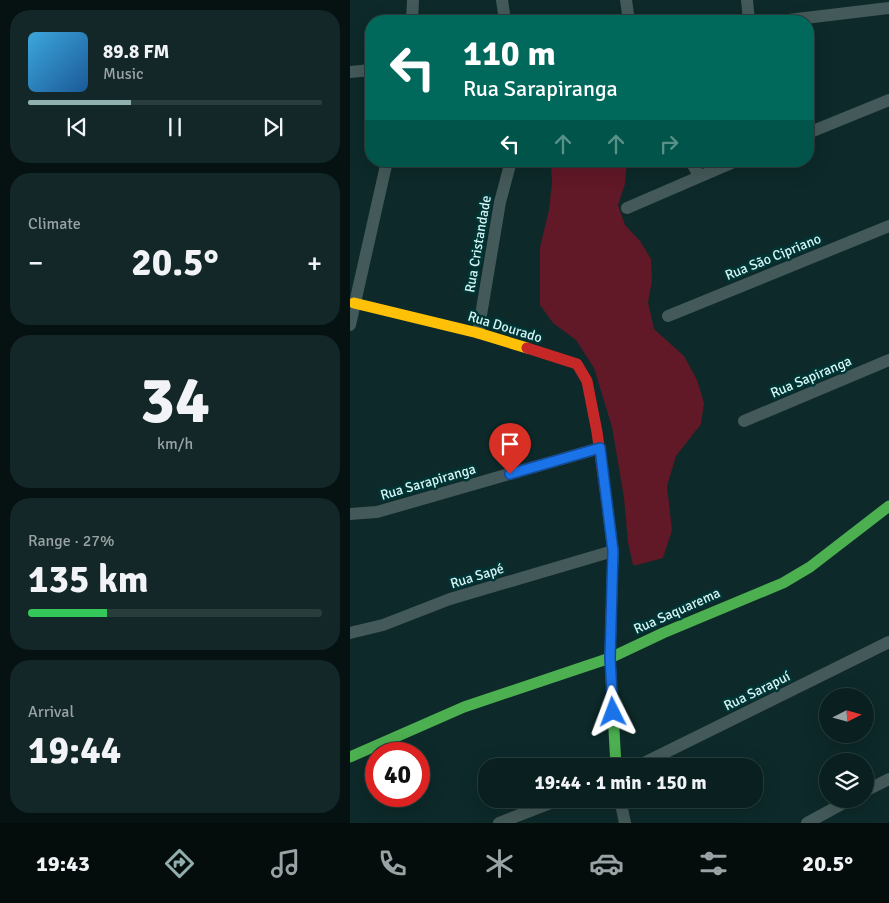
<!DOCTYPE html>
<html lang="en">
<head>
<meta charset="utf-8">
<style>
  :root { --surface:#0a1f1f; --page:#132728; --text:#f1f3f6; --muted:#99a2a4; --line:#2a3d3d; --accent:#90aead }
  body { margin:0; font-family:Signika,sans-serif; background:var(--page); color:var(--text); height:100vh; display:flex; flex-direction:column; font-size:19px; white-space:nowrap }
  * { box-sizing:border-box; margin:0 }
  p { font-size:16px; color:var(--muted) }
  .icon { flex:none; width:28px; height:28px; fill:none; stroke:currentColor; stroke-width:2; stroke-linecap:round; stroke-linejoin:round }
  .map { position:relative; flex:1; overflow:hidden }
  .side { display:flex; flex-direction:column; gap:10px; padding:10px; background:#061111; width:350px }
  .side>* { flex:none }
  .guide { position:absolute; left:15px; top:15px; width:449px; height:152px; border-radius:20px; box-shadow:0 5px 20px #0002,0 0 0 1px var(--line); background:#00695c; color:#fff; overflow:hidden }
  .needle { width:32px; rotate:84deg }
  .fabs { position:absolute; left:469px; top:688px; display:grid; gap:10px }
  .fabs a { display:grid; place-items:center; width:55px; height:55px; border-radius:50%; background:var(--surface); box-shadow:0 5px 20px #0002,0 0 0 1px var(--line); font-size:25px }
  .speed { position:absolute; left:15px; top:742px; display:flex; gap:10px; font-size:25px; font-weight:700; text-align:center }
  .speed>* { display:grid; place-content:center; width:65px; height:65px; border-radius:50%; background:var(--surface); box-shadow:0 5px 20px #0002,0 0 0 1px var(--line); line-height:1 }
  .speed .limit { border:8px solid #d22; background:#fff; color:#111 }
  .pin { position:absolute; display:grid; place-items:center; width:42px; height:42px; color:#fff; margin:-51px -21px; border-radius:50% 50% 50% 0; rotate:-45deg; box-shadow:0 0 5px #0007 }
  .pin .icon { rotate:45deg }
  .me { position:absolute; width:55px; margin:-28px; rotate:357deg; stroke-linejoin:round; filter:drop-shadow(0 0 4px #0008) }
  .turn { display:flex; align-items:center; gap:18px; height:105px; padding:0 15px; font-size:22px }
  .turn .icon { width:65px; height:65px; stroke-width:2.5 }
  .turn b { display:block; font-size:35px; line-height:42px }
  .lanes { display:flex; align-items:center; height:48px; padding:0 15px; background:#0003; justify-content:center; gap:25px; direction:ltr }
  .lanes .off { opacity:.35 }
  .big { font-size:38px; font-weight:800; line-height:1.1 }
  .side .tile { flex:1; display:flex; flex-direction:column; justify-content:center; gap:8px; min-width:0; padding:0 18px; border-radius:20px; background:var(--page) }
  .side .dial { align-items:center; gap:0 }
  .dial b { font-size:65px; line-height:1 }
  .song { display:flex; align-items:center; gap:15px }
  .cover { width:60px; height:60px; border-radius:8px; background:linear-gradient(135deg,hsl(200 70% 55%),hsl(210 70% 35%)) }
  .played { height:5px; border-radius:2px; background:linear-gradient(90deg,var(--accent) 35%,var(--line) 35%) }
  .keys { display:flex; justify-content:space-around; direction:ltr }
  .heat { display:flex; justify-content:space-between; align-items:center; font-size:28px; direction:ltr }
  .charge { height:8px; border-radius:4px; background:linear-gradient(90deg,#34c759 27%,var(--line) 0) }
  .trip { position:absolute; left:128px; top:758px; width:285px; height:50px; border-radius:20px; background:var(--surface); box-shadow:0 5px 20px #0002,0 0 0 1px var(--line); font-weight:800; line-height:50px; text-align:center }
  .dock { display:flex; height:80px; justify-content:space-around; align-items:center; background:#040c0c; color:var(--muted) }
  .dock .icon { width:35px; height:35px }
  .dock .active { color:var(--accent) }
  .dock b { font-size:22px; color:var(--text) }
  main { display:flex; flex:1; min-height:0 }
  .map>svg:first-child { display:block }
  .green { fill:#611827 }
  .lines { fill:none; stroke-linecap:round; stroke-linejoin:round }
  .street { stroke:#445959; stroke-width:12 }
  .fast { stroke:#4caf50; stroke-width:11 }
  .slow { stroke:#ffc107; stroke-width:11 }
  .jam { stroke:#c62828; stroke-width:11 }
  .route-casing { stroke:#114b97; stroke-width:12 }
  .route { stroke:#1a73e8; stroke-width:9 }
  .labels { text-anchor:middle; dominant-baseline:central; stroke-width:5; stroke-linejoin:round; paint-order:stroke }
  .street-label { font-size:14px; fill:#d6f5f4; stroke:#003536 }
</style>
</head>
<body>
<main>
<section class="side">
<div class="tile">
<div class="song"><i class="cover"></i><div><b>89.8 FM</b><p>Music</p></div></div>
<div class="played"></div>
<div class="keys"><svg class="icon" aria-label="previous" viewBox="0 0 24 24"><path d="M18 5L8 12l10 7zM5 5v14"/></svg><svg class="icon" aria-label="pause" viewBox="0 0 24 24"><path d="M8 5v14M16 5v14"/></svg><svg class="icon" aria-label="next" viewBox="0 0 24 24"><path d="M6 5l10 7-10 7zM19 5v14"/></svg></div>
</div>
<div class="tile"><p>Climate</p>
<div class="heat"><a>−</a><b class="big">20.5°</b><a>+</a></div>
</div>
<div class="tile dial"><b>34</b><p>km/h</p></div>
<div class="tile"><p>Range · 27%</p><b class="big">135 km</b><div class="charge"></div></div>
<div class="tile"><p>Arrival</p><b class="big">19:44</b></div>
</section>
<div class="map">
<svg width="539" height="823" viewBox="0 0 539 823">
  <rect width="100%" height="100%" fill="#0d2929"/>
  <path class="green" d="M201,161H277L275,184L268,205L275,225L290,241L301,259L302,281L298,302L304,329L334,356L347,380L354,403L351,424L326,456L317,486L322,530L313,558L287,565H283L278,543L274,498L262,427L244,368L226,340L203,323L190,305V247L199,210L202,182Z"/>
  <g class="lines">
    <path class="street" d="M152,0L155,21
      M276,0L279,21
      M397,0L399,21
      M62,21L63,0
      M430,21L539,8
      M0,72L21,70
      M458,133L539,100
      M341,161L349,176
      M277,208L386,161
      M318,316L539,226
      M0,325L37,161
      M128,333L150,202L161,161
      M394,421L539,360
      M0,514L27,512L250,448
      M0,633L33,625L100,599L263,551
      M288,766L539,642
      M515,791L539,779
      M270,799L275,823
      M149,823L211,799
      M457,823L501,799"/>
    <path class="fast" d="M258,511L263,551L260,658L266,766
      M0,757L114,707L260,658L313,633L433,583L460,567L539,506"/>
    <path class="slow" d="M4,303L128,333L177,348"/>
    <path class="jam" d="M177,348L227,364L237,381L247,432L258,511"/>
  </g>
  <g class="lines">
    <defs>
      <path id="route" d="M160,474L250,448L263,551L260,658L263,712"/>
    </defs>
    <use href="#route" class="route-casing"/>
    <use href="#route" class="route"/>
  </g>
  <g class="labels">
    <g class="street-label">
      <text transform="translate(128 244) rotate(-80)">Rua Cristandade</text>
      <text transform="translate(423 257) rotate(-22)">Rua São Cipriano</text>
      <text transform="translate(155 327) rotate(17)">Rua Dourado</text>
      <text transform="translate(461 377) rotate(-23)">Rua Sapiranga</text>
      <text transform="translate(78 482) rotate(-16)">Rua Sarapiranga</text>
      <text transform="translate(127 576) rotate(-17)">Rua Sapé</text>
      <text transform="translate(327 611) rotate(-24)">Rua Saquarema</text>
      <text transform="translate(407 691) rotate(-26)">Rua Sarapuí</text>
    </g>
  </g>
</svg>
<div class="fabs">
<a><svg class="needle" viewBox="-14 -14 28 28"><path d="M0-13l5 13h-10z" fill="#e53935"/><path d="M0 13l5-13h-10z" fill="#99a2a4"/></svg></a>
<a><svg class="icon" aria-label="layers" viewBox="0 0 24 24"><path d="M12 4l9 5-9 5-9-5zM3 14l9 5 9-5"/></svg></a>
</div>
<div class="speed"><div class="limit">40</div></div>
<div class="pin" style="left:160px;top:474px;background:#d93025"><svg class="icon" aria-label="arrive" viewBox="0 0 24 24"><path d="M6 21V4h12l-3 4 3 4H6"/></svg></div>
<svg class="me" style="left:263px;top:712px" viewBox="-20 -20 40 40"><path d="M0-17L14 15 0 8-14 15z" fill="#1a73e8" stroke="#fff" stroke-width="4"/></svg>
<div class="trip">19:44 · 1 min · 150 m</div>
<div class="guide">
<div class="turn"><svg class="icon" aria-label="left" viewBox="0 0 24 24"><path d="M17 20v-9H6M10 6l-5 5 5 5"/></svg><div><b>110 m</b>Rua Sarapiranga</div></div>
<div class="lanes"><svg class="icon" aria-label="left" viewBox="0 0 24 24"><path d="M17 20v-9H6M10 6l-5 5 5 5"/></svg><svg class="icon off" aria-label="ahead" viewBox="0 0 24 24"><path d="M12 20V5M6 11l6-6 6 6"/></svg><svg class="icon off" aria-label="ahead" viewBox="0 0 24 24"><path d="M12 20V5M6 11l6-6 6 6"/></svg><svg class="icon off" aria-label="right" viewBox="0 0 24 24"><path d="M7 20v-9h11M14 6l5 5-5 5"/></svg></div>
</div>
</div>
</main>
<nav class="dock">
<b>19:43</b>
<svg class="icon active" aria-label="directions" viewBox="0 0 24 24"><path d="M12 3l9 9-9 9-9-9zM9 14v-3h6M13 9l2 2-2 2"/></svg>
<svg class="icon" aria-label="music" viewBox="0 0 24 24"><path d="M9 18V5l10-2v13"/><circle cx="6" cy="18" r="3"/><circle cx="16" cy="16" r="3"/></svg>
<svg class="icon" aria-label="phone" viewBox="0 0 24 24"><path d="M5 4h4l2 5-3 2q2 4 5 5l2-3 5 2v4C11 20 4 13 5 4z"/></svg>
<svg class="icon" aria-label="climate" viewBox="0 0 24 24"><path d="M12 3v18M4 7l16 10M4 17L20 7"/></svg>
<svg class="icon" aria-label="car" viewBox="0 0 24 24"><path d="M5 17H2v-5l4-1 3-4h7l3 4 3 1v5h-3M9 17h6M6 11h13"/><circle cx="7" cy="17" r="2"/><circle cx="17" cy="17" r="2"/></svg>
<svg class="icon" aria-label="filters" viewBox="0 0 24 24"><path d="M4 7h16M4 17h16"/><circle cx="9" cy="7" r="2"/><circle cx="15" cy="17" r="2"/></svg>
<b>20.5°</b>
</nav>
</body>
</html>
